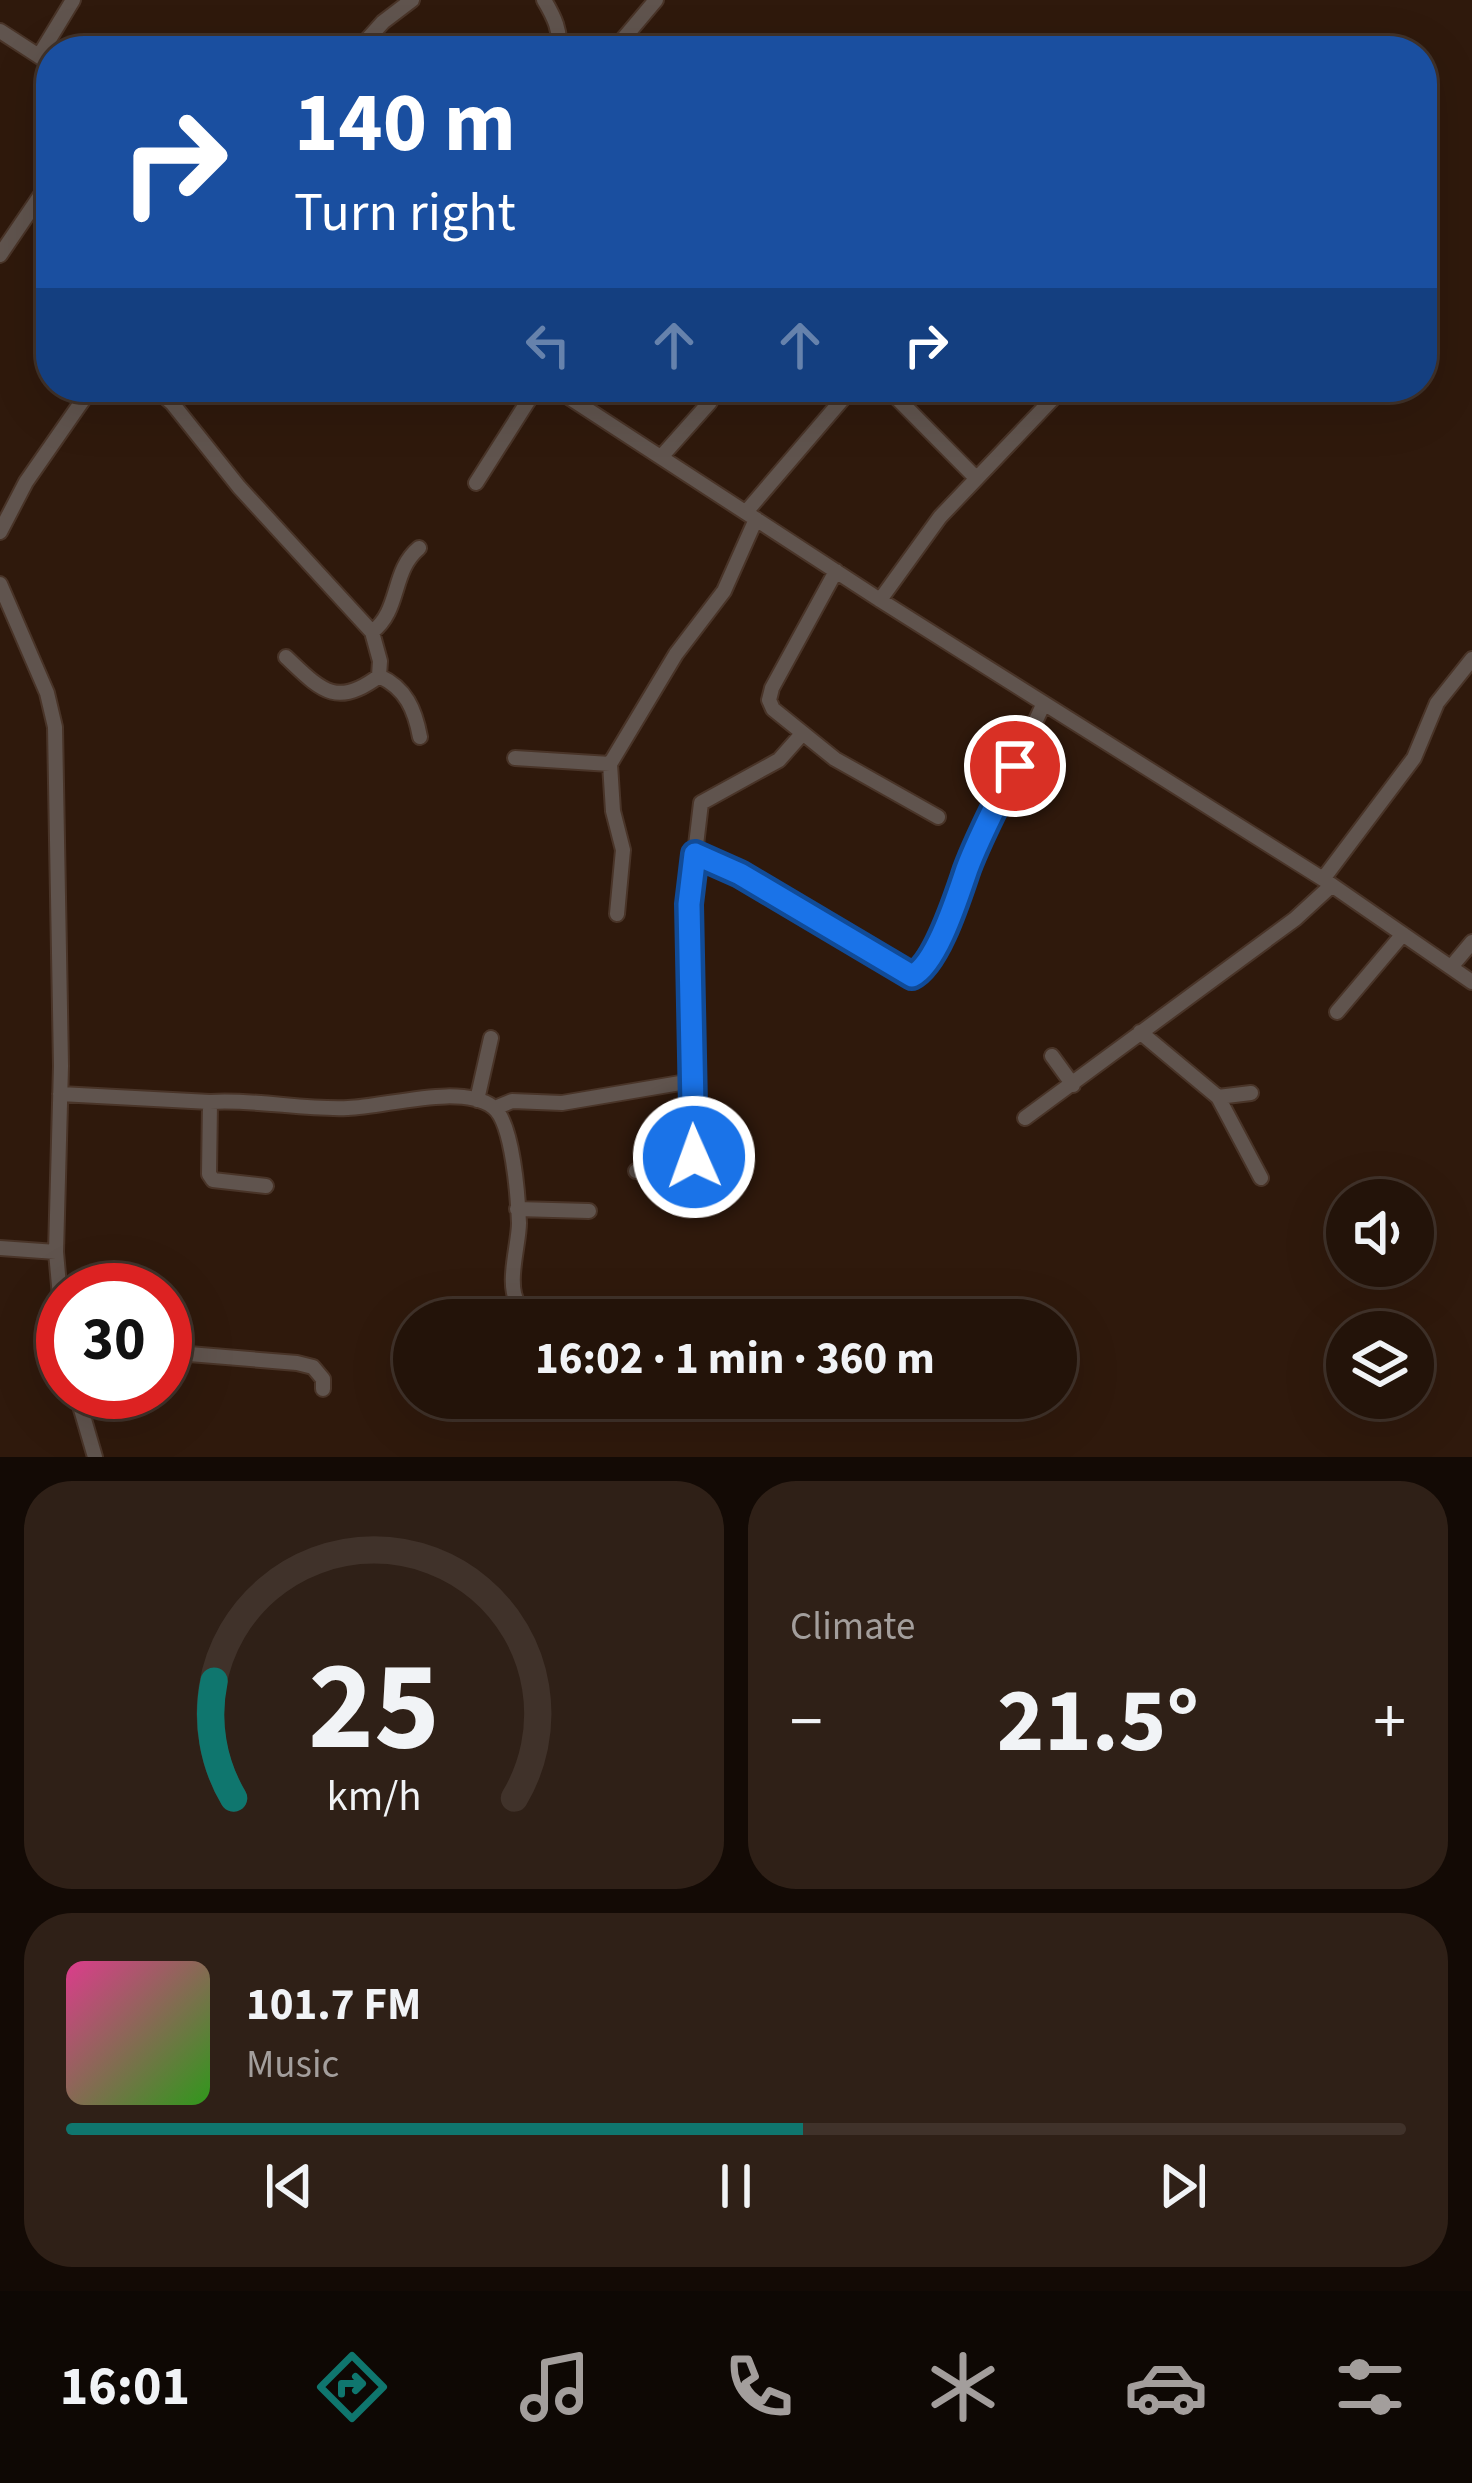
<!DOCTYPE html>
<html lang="en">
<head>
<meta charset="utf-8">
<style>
  :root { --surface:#231309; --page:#2f2017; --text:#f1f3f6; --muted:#a39e9c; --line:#40322a; --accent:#0f766e }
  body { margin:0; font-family:"Source Sans 3",sans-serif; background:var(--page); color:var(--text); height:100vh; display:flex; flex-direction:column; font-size:45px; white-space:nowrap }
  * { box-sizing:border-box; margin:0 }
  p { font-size:39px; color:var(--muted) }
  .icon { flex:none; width:66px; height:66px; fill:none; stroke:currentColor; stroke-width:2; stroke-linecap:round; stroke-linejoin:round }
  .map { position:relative; height:1457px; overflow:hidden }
  .panel { display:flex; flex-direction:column; gap:24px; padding:24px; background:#130a05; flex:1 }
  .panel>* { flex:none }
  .hud { position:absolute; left:36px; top:36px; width:1401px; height:366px; border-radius:48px; box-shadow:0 12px 48px #0002,0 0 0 3px var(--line); background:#1a4fa0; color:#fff; overflow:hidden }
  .buttons { position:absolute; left:1326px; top:1179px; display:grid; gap:24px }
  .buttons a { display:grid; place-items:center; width:108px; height:108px; border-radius:50%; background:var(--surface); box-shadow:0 12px 48px #0002,0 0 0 3px var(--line); font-size:60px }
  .speed { position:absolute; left:36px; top:1263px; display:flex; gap:24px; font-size:60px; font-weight:700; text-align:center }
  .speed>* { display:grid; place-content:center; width:156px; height:156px; border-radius:50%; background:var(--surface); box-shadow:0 12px 48px #0002,0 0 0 3px var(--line); line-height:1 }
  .speed .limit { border:18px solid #d22; background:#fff; color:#111 }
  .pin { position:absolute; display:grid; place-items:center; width:102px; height:102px; color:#fff; margin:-51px; border:6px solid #fff; border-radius:50%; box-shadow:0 3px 12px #0007 }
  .me { position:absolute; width:132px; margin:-66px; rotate:358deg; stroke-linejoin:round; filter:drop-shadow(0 0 9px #0008) }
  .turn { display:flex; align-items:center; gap:42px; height:252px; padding:0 60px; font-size:54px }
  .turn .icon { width:156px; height:156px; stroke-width:2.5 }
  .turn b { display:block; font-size:84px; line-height:102px }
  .lanes { display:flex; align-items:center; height:114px; padding:0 60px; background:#0003; justify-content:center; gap:60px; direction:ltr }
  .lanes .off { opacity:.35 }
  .big { font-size:90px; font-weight:700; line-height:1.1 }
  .panel .tile { flex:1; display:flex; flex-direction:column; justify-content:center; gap:18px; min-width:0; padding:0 42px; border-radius:48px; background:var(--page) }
  .panel .dial { align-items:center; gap:0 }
  .dial svg { height:312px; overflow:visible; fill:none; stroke:var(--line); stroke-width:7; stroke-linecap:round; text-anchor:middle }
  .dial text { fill:var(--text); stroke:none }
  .song { display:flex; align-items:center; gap:36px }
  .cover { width:144px; height:144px; border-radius:18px; background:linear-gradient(135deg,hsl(330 70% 55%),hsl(110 70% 35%)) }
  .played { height:12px; border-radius:6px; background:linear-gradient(90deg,var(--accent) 55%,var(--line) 55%) }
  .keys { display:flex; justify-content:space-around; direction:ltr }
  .heat { display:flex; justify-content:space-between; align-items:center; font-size:66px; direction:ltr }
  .panel .tiles { flex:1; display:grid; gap:24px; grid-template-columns:1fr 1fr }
  .tile:last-child { grid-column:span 2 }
  .trip { position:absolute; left:393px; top:1299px; width:684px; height:120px; border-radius:60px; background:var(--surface); box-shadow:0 12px 48px #0002,0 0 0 3px var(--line); font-weight:700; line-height:120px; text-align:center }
  .tabs { display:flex; height:192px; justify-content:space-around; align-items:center; background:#0e0804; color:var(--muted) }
  .tabs .icon { width:84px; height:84px }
  .tabs .current { color:var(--accent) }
  .tabs b { font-size:54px; color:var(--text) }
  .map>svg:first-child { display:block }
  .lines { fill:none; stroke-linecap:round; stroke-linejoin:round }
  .street-casing { stroke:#493428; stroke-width:18 }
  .street { stroke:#60544e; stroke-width:14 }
  .route-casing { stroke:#114b97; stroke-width:30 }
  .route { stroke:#1a73e8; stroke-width:21 }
</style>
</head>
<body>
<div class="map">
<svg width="1472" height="1457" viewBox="0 0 1472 1457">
  <rect width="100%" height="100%" fill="#2f190c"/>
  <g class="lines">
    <defs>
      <path id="street" d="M544,0C553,15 563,33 557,51
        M0,31L51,64
        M357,51L383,22L412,0
        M613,51L656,0
        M39,56L73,0
        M0,255L51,180
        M154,387L172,403L239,487L372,632L380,661L379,676
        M553,387L880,600L1323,879L1472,982
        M886,387L976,478
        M661,457L710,402
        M476,483L537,387
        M746,512L853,387
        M0,532L26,482L92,387
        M836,571L772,688L769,700L773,709L835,759L938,817
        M0,584L47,693L55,727L61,1066L56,1252L63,1330
        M880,600L940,517L1062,389
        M372,632C401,610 391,571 419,548
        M286,657C320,689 336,709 379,676
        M379,676C406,688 415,710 420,737
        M515,758L610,764
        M695,854L740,874L906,974H918L953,910L967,870L1043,705
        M1323,879L1414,758L1437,703L1472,659
        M617,914L623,850L613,811L610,764L676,654L724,591L756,519
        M1451,967L1472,942
        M1337,1012L1403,934
        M1140,1032L1218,1097L1261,1178
        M1052,1056L1073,1085
        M60,1094L210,1102L209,1174L213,1180L266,1186
        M1218,1097L1251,1093
        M477,1100L491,1038
        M210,1102C258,1099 302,1110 348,1108C386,1107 460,1083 493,1107C513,1122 518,1198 519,1223C519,1245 505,1286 519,1305C526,1314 542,1316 552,1320
        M495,1108L512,1101L562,1103L692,1081
        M1025,1118L1295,919L1332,885
        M636,1171C656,1170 681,1174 694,1157L689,904L701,803L779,760L802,734
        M517,1209L589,1211
        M0,1248L56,1252
        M165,1352L297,1363L313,1367L323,1379V1389
        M76,1392L95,1457"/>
    </defs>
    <use href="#street" class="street-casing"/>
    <use href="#street" class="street"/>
  </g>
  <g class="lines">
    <defs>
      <path id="route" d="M694,1157L689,904L695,854L740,874L912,976C937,964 958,895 967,869C980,834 999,800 1015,766"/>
    </defs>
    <use href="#route" class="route-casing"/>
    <use href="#route" class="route"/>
  </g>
</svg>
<div class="buttons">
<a><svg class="icon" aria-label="sound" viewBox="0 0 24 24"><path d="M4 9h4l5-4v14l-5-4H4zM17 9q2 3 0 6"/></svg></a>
<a><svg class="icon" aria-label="layers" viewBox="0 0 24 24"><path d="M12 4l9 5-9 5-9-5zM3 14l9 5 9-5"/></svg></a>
</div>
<div class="speed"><div class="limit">30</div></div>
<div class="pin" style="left:1015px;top:766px;background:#d93025"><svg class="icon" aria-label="arrive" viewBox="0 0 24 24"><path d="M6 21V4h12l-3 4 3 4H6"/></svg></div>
<svg class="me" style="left:694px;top:1157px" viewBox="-20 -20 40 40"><circle r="17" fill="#1a73e8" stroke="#fff" stroke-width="3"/><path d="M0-11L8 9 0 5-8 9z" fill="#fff"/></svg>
<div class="trip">16:02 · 1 min · 360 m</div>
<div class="hud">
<div class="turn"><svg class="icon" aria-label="right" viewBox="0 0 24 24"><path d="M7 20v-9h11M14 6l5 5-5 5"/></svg><div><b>140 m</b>Turn right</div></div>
<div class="lanes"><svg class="icon off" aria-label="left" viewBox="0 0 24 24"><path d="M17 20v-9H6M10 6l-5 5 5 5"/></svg><svg class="icon off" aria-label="ahead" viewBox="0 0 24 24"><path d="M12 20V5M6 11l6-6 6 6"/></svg><svg class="icon off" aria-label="ahead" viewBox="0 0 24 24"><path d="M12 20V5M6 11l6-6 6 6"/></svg><svg class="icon" aria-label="right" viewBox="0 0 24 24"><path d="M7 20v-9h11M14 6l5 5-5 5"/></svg></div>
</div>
</div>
<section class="panel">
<div class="tiles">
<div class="tile dial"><svg viewBox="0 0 100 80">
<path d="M14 69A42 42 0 1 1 86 69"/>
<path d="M14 69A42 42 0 0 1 9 39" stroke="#0f766e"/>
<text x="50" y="56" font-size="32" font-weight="700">25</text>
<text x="50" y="72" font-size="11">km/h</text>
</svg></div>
<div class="tile"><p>Climate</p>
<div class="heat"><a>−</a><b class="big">21.5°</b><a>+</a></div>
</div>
<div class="tile">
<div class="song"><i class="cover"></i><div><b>101.7 FM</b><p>Music</p></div></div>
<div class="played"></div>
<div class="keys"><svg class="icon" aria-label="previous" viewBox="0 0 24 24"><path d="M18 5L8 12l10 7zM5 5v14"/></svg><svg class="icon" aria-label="pause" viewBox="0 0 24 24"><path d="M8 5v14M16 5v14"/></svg><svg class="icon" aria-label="next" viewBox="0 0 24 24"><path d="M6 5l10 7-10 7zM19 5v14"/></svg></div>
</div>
</div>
</section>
<nav class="tabs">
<b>16:01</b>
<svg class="icon current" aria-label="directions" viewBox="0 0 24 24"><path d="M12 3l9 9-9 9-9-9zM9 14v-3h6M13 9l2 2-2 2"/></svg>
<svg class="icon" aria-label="music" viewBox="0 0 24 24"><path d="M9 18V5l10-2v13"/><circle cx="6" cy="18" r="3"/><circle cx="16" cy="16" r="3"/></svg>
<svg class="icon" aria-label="phone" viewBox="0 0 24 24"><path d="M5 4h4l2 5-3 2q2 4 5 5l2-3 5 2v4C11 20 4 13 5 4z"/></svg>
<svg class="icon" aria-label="climate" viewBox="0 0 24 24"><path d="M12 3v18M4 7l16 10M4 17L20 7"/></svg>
<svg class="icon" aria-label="car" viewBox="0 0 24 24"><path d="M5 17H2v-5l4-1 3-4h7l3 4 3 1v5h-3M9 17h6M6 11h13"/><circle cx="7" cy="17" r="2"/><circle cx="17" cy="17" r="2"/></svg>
<svg class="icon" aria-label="filters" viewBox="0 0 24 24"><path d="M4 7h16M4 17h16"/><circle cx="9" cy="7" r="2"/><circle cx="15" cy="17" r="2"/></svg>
</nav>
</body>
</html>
